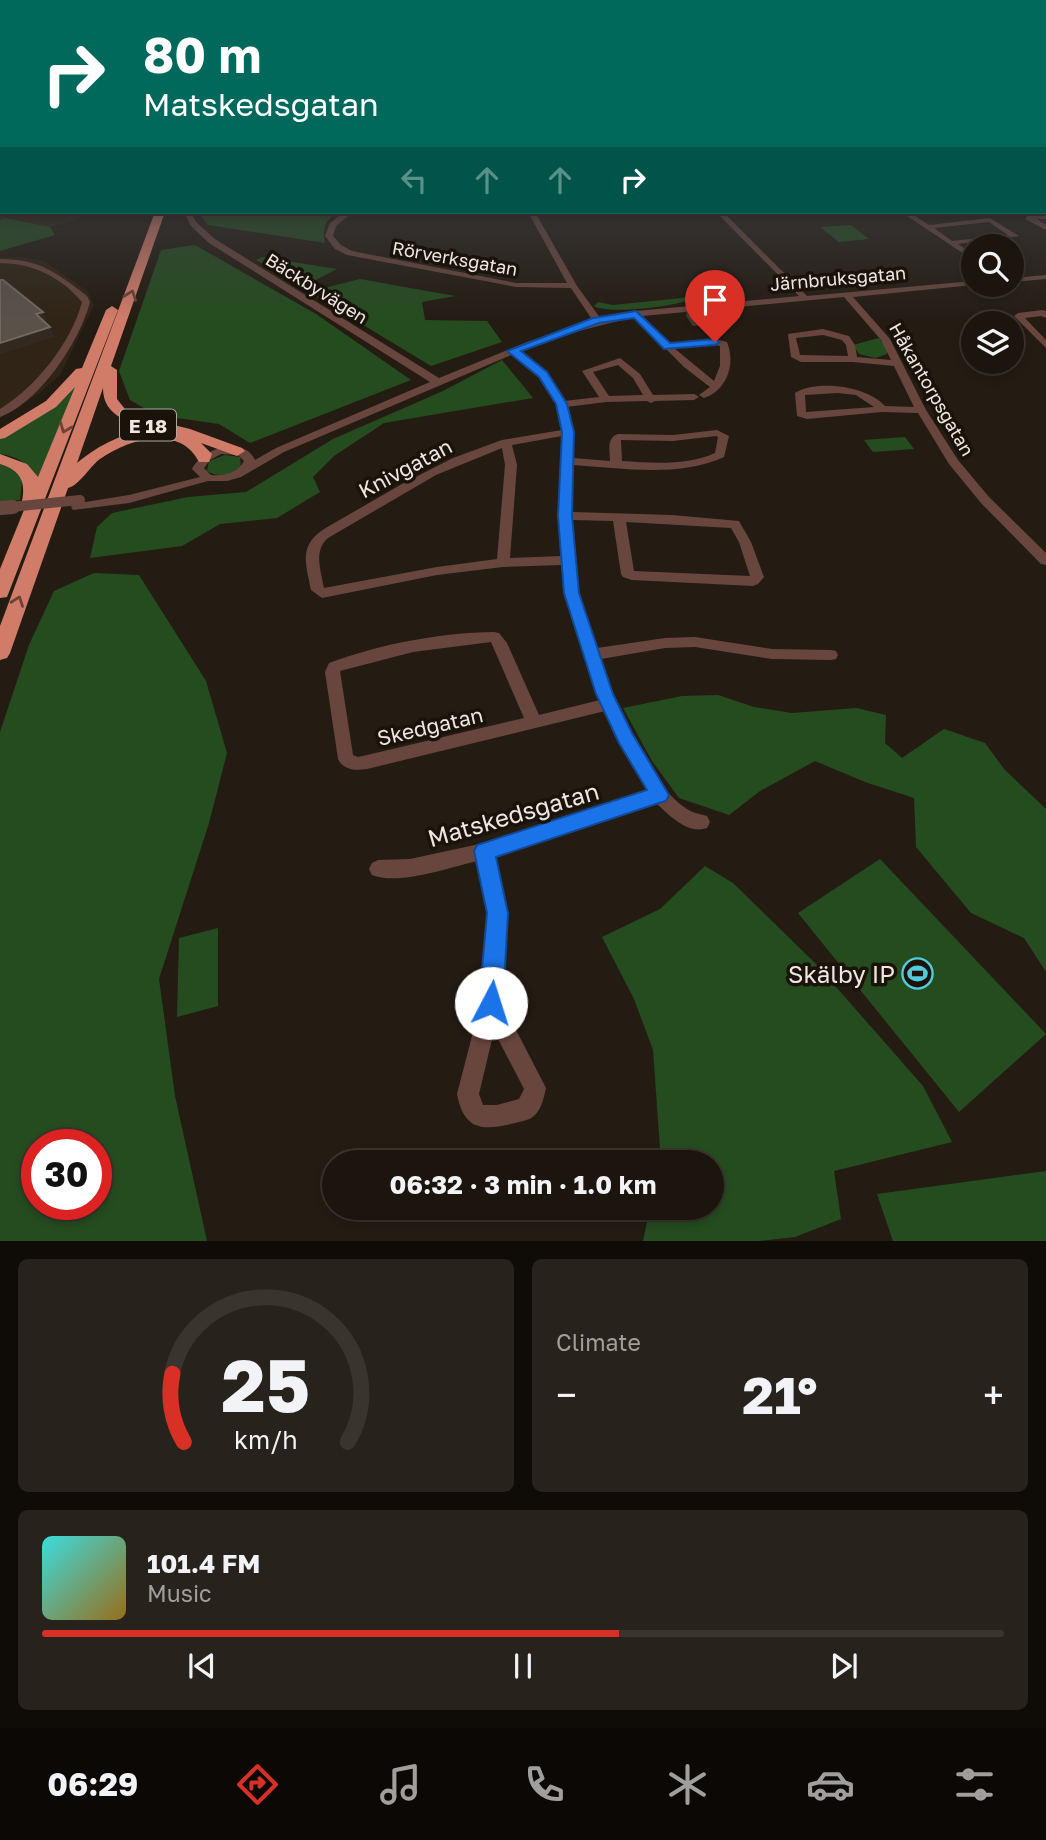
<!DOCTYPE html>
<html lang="en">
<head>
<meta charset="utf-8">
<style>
  :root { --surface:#1b150e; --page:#28221c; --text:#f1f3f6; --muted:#a09f9e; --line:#39342e; --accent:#d93025 }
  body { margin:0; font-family:"Golos Text",sans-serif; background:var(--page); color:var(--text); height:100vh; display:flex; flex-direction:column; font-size:26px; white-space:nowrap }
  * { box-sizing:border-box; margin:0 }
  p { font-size:23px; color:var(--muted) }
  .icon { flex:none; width:38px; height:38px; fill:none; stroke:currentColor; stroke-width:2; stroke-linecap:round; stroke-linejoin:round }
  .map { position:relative; height:1241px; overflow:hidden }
  .details { display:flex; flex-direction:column; gap:18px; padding:18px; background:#0f0c08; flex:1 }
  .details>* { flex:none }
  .guide { position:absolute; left:0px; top:0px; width:1046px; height:214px; box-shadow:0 4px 10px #0003,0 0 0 2px var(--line); background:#00695c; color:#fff; overflow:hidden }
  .fabs { position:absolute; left:961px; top:234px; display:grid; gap:14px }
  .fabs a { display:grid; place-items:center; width:63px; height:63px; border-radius:50%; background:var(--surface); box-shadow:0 4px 10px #0003,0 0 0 2px var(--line); font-size:35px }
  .speed { position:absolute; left:21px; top:1129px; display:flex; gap:14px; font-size:35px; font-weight:700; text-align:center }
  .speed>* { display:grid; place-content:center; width:91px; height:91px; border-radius:50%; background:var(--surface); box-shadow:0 4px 10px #0003,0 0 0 2px var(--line); line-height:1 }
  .speed .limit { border:10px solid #d22; background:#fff; color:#111 }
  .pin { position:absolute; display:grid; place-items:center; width:60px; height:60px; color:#fff; margin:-72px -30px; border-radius:50% 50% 50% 0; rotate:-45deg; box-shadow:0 0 7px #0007 }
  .pin .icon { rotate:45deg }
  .me { position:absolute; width:77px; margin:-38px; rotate:5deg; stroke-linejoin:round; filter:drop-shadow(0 0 5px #0008) }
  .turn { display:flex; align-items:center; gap:24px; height:147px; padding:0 28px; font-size:32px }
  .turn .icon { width:91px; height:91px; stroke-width:2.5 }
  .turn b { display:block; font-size:49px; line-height:60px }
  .lanes { display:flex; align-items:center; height:66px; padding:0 28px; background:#0003; justify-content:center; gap:35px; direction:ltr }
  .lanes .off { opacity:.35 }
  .big { font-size:52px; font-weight:700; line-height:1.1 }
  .details .widget { flex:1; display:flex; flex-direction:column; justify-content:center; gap:10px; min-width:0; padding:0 24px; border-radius:10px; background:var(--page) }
  .details .dial { align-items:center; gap:0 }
  .dial svg { height:182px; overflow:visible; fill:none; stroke:var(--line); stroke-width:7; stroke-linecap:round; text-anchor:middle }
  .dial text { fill:var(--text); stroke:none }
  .song { display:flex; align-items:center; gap:21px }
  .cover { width:84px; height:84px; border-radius:10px; background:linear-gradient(135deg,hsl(180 70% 55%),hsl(40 70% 35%)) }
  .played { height:7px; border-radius:4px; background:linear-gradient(90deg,var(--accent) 60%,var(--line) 60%) }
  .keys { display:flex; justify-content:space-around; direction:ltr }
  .heat { display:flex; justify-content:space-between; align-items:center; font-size:38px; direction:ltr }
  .details .tiles { flex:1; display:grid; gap:18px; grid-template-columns:1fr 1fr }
  .widget:last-child { grid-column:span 2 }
  .trip { position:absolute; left:322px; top:1150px; width:402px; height:70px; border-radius:35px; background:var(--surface); box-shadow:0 4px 10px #0003,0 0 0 2px var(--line); font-weight:700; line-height:70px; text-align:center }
  .tabs { display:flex; height:112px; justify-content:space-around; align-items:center; background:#0b0806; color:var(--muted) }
  .tabs .icon { width:49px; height:49px }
  .tabs .selected { color:var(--accent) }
  .tabs b { font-size:32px; color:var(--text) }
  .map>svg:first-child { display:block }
  .built { fill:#302416 }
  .green { fill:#254c1f; fill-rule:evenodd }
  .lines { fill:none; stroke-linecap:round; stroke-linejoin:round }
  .minor { fill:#68463e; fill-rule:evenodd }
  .highway { fill:#d17c69; fill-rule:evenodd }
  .minor-bridge-far1 { stroke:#68463e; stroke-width:10 }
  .minor-bridge { stroke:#68463e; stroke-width:14 }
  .wall { fill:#483f37 }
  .shaded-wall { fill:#322921 }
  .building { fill:#5a5149; stroke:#716961; stroke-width:2 }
  .oneway { stroke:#6c4235 }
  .route { fill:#1a73e8; stroke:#114b97; stroke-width:2 }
  .labels { text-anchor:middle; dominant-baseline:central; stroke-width:7; stroke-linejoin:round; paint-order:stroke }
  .far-street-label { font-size:18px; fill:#eee8e2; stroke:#1a130a }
  .shield { fill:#1a130a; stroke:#aea8a1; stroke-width:2 }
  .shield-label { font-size:19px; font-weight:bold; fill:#eee8e2 }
  .street-label { font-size:21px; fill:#eee8e2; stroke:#1a130a }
  .near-street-label { font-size:24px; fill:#eee8e2; stroke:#1a130a }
  .near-poi-label { font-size:24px; fill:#eee8e2; stroke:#1a130a; text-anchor:end }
</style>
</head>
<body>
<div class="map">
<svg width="1046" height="1242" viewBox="0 0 1046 1242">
  <rect width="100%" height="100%" fill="#241c13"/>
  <path class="built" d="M0,147L2,212H90L72,221L50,227L0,220Z
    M20,257L44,261L87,291L94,305L60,375L38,394L0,418V258Z"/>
  <path class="green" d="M198,212H336C325,221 322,230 325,243L208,225Z
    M5,218L50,227L55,235L0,251V220Z
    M851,225L869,239L839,242L820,227Z
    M195,245L316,314L411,380L250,443L219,424L156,415L130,400L119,371L161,250Z
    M262,257L337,269L312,282L320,289L360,279L455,296L422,302L425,320L487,321L502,342L431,366L256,260Z
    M692,294L698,296C686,306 608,315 594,306L598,302L613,305L682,298Z
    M879,338L887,348V354L875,358L859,354L853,345Z
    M502,360L533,398L384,423L334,456L313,477L320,492L277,518L220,524L182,546L90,558L97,527L112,513L188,497L246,492L333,439L443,391Z
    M76,385L38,478C28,464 18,456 0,454V438Z
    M905,437L914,449L873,452L864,440Z
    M225,455L240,457L241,467C231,475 218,478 207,471L209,461Z
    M0,464L15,469L22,479L20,500L0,502Z
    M94,573L139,575L206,681L227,753L209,823L159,979L175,1096L207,1241H0V732L29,645L54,591ZM37,1144H96V1204H37Z
    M718,695L754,707L792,713L856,708L886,715L885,743L902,758L944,729L985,743L1004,769L1046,809V972L1024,938L971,913L916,847L914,798L865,782L815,761L760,791L729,815L679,798L652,761L623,708L682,696Z
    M880,859L1046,1034L959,1112L798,913Z
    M705,866L733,883L815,963L923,1086L952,1142L834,1171L841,1219L795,1237L751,1242L643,1241L650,1208H712V1162H661L653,1050L634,999L602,937L660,909Z
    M218,928V1006L177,1017L179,938Z
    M1046,1171V1241H893L877,1194Z"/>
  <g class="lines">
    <path class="minor" d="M2,148V153L0,154V149Z
      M1045,184H1046V189H1045Z
      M1045,199H1046V203H1045Z
      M184,212H190L197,223L215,239L439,378L527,342L593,321L571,288L516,287L347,255L335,249L325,236L330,223L345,212H353L336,226L333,236L341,245L352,251L516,283H567L528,212H535L577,286L601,319L636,311L799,296L716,212H723L807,296L973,281V285L853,297L890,339L926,410L958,460L989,497L1046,553V565L1041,564L981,503L949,464L918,413L882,412L807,419L797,416L795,393C816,379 868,386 885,406L914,407L894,366L853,362H801L791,357L788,334L823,329L849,336L855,345L857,357L891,360L881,340L844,297L643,316L669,343L715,339L727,342C736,364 727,390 704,398L699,395L710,387L684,367L634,317L575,332L520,352L546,373L564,401L599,397L582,371L620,358L640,374L653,395L694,394L699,397L694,400L655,401L651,403L647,401L606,402L566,407L572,421L573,458L610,461C610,451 606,438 618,434L673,435L717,430L729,436L724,457C678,478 622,468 573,465V512L672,515L739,521L751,542L764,577L758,584L753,586L632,580L623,577L621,574L613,521L573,520V560L578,593L597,648L665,638L695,637L772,649L831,650L836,651L838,655L836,659L831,660L772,659L695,647L665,648L601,659C615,701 648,785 687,809C692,813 701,814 707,816L710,822L707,828C688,835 669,815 656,803L495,857L507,914L506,960L500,999L546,1088C544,1097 542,1107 536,1114C531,1120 523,1121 515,1123C483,1131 464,1131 457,1094C477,1016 501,941 478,861C450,867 399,886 372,875L369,869L372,863L378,860L410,859L498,840L648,791L619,743L605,711L367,769C356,771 343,770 338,759L325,672L329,663C381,644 438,633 494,632L499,633L507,643L539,715L600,700L583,655L584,653L564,593L561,565L503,567L437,575L322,598L311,590C306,564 298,546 324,529L402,484L453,458L502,440L562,430C562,399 537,370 511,355L284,452L241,477L227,481H208L129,503L73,510L71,507L73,504L129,495L200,477L192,469C203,448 243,435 255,460L276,448L430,382L209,243L191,226ZM823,335L842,340L846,345L848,356L800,355L796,338ZM715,345L720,346V366L714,381L674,348ZM618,365L633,378L643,395L609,396L593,372ZM838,393L856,395L874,407L806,412L805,395ZM562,436L561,513L559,516L561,519V556L510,558L517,465L512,445ZM716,436L718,437L715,453C686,466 652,463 622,461L621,440L673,441ZM502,448L505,465L497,559L437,567L324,588C321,571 313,551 328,538L436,475ZM221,454L238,455L244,461C238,473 224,476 211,475L204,468L210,460ZM626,522L731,528L739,542L750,576L634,571ZM491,642L524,718L367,755L358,757L353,755L340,671L413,652ZM494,1031L524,1089L519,1099L497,1105H483L479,1094Z
      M901,212H909L929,225L990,218L1019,236L958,244L973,254V260ZM989,222L1008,235L952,241L934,228Z
      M1028,215H1046V219H1037L1046,225V230L1025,219Z
      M0,259C40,259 57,273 87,296L90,302C80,341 39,403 0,417V409C36,387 71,343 82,302C61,277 32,263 0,263Z
      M1046,275V279L1012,282V278Z
      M1043,310L1046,311V318L1041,316L1025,318L1046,340V348L1014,316L1018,313Z"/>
    <path class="highway" d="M155,212H165L111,366L117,370V399L125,409L137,416L190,429L242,448L245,451L237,456L201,443L212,454L209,462H199C180,424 128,439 100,459C89,467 80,485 68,488L10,653L7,658L0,660V626ZM103,388C103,418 132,423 156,429C126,431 100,444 77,463Z
      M112,306L118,310L9,592L7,597L0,598V569L26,505L22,501C26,481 20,470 0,464V454L27,464L38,477L75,387L56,407L5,438L0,439V429L46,401L76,369L82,368L106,310Z"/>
    <path class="minor-bridge-far1" d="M1,508L80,500"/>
    <path class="minor-bridge" d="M1,508L13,507"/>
  </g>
  <path class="wall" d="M687,309L708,318L706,324L693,326L686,316Z"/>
  <path class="shaded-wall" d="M43,312L47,322L40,324L36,314Z
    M50,327L55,337L0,354V343Z"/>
  <path class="building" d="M0,280H3L43,312L36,314L50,327L0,343Z
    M700,308L708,318L694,319L687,309Z"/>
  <defs><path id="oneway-chevron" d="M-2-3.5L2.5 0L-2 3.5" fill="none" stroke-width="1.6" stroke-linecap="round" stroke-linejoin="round" transform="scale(1.75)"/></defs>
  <g class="oneway">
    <use href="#oneway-chevron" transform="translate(131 295) rotate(-70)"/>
    <use href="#oneway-chevron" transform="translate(65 428) rotate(112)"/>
    <use href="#oneway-chevron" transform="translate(18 601) rotate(-70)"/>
  </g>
  <linearGradient id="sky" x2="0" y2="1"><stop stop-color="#140f0a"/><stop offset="0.46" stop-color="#3f4044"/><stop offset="1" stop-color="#3f4044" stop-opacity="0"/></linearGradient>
  <rect width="1046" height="320" fill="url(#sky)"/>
  <path class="route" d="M636,311L670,343L715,339L720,342L715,345L664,349L634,318L599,323L521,351L547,372L567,404L574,432L572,516L579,593L613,694L632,733L669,795L666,801L659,803L496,857L508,913L503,1003L499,1011L491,1015L483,1011L479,1003L487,913L474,851L477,845L647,790L619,743L596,694L564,593L558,516L562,432L556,404L539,377L507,351L593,318Z"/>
  <defs>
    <symbol id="stadium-ring" viewBox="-11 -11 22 22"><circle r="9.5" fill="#1a130a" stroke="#54cadd" stroke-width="1.5"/><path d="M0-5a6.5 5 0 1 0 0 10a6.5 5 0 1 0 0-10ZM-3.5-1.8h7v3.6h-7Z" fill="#54cadd"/></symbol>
  </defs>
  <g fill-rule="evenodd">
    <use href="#stadium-ring" x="900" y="956" width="35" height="35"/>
  </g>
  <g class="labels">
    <g class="far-street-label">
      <text transform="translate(455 258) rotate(10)">Rörverksgatan</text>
      <text transform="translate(838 278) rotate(-5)">Järnbruksgatan</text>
      <text transform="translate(317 288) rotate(32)">Bäckbyvägen</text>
      <text transform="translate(932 389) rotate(60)">Håkantorpsgatan</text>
    </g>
    <rect class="shield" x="120" y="409.5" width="56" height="31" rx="5"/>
    <g class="shield-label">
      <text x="148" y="425">E 18</text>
    </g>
    <g class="street-label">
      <text transform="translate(405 468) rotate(-28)">Knivgatan</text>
      <text transform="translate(430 726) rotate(-13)">Skedgatan</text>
    </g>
    <g class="near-street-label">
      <text transform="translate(513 814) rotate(-16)">Matskedsgatan</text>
    </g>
    <g class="near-poi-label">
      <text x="895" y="973">Skälby IP</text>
    </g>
  </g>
</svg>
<div class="fabs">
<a><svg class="icon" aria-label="search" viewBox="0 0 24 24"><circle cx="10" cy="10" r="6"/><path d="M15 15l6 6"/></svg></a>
<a><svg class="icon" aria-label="layers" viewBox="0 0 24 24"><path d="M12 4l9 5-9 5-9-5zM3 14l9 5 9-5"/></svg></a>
</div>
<div class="speed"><div class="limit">30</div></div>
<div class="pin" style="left:715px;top:342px;background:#d93025"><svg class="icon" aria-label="arrive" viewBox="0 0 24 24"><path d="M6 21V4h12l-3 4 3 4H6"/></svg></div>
<svg class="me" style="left:491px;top:1003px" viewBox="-20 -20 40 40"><circle r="19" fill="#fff"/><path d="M0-13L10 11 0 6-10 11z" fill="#1a73e8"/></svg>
<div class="trip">06:32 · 3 min · 1.0 km</div>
<div class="guide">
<div class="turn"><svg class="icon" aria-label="right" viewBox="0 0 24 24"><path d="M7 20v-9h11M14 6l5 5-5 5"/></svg><div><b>80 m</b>Matskedsgatan</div></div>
<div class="lanes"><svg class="icon off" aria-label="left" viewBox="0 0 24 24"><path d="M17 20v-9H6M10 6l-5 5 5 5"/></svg><svg class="icon off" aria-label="ahead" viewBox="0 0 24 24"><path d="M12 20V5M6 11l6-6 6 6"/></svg><svg class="icon off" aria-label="ahead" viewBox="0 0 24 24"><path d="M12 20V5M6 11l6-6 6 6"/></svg><svg class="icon" aria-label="right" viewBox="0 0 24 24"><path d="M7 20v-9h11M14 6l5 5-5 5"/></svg></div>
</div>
</div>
<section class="details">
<div class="tiles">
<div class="widget dial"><svg viewBox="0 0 100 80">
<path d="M14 69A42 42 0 1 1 86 69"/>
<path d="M14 69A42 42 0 0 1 9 39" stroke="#d93025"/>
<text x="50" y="56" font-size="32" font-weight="700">25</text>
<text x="50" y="72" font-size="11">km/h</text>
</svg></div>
<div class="widget"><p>Climate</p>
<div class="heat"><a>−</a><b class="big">21°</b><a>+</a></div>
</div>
<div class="widget">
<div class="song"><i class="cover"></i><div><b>101.4 FM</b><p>Music</p></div></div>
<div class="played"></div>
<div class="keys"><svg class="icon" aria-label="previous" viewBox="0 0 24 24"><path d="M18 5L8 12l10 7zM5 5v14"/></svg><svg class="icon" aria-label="pause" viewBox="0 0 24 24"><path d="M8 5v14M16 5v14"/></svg><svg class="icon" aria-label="next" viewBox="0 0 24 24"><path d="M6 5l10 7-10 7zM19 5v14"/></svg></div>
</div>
</div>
</section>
<nav class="tabs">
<b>06:29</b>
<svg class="icon selected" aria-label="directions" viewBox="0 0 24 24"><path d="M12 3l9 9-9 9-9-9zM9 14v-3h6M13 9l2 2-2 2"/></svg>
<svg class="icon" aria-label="music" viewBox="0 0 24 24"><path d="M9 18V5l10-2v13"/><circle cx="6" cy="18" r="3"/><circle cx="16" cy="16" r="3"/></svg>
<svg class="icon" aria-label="phone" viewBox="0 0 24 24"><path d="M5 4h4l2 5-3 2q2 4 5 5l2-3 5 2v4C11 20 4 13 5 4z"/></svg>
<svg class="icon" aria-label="climate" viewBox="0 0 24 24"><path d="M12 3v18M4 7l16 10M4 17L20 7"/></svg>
<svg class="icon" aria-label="car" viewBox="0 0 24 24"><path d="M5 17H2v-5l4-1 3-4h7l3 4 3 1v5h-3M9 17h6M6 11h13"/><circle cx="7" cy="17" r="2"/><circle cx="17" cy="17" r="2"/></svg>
<svg class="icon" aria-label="filters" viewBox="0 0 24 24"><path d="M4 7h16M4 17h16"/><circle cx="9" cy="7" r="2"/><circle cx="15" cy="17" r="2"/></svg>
</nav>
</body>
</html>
